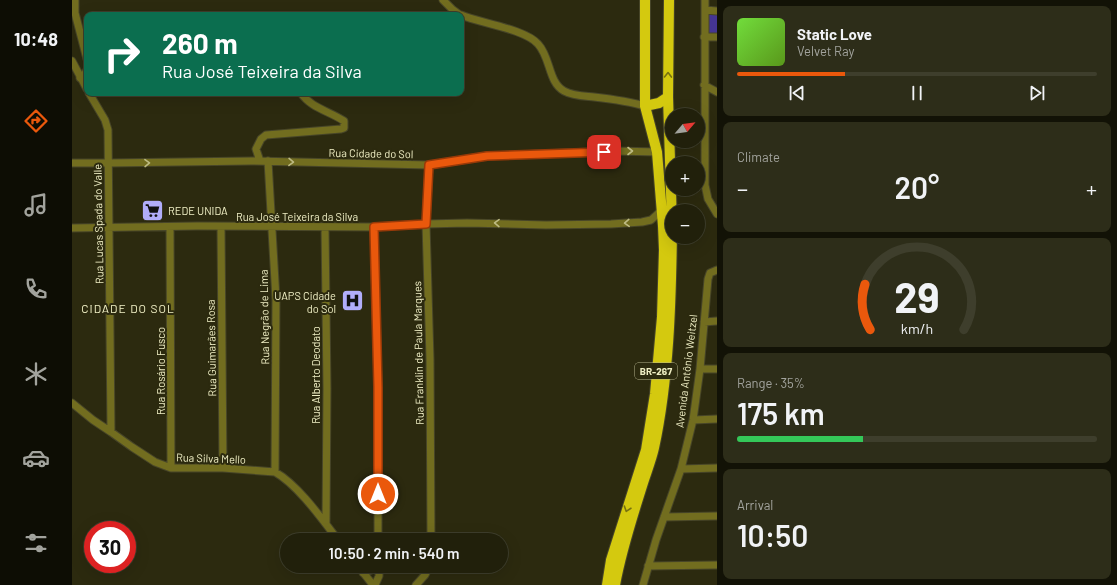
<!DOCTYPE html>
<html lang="en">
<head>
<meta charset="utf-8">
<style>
  :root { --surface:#21200b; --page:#2d2d19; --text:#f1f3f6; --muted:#a2a39d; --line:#3e3e2c; --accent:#ea580c }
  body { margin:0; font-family:Barlow,sans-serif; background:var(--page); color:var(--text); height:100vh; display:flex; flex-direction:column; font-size:15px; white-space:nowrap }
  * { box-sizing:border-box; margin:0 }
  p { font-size:13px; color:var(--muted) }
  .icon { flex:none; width:22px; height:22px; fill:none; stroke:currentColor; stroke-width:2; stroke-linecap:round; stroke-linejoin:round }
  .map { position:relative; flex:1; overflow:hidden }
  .side { display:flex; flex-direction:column; gap:6px; padding:6px; background:#121206; width:400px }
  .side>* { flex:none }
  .hud { position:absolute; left:12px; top:12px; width:380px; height:84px; border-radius:8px; box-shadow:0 4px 16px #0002,0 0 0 1px var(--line); background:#0b6e4f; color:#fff; overflow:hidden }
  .needle { width:26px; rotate:61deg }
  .controls { position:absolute; left:593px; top:108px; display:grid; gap:8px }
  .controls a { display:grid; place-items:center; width:40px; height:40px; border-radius:50%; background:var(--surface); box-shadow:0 4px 16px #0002,0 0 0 1px var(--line); font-size:20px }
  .speed { position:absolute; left:12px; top:521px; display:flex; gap:8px; font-size:20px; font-weight:700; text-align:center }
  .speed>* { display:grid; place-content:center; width:52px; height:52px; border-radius:50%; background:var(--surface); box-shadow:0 4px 16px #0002,0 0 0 1px var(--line); line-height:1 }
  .speed .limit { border:6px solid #d22; background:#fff; color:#111 }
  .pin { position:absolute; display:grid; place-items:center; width:34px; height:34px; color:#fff; margin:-17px; border-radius:8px; box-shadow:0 2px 6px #0006 }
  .me { position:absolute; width:44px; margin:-22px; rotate:0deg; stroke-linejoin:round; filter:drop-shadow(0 0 3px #0008) }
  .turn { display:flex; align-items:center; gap:14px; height:84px; padding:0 12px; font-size:18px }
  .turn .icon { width:52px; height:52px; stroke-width:2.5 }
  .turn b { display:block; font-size:28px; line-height:34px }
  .big { font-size:30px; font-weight:600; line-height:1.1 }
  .side .tile { flex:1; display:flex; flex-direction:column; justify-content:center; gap:6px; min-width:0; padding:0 14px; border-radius:8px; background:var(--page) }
  .side .dial { align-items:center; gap:0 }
  .dial svg { height:104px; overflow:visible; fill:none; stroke:var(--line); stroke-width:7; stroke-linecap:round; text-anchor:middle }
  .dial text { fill:var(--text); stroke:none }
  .song { display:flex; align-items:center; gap:12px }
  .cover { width:48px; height:48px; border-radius:6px; background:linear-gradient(135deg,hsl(100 70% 55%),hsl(90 70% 35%)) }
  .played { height:4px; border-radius:2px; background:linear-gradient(90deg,var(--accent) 30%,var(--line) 30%) }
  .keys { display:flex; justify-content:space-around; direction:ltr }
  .heat { display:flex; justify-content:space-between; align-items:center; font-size:22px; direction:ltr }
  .charge { height:6px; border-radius:3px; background:linear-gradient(90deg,#34c759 35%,var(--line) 0) }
  .trip { position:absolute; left:208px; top:533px; width:228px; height:40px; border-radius:20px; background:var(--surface); box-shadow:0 4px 16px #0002,0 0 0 1px var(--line); font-weight:600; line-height:40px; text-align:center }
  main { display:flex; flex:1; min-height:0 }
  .menu { display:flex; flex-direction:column; width:72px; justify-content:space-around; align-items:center; background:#0d0d04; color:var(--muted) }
  .menu .icon { width:28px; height:28px }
  .menu .current { color:var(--accent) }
  .menu b { font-size:18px; color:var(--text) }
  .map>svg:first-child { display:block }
  .green { fill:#453592 }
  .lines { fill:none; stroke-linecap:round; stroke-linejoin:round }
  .minor-casing { stroke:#474528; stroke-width:9 }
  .highway-casing { stroke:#474528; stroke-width:12 }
  .minor { stroke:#726d1f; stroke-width:7 }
  .highway { stroke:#d4c90f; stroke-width:10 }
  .oneway { stroke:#78720f }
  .oneway2 { stroke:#bdba82 }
  .route-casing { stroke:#983908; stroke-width:10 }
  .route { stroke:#ea580c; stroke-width:7 }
  .labels { text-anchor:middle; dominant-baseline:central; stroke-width:4; stroke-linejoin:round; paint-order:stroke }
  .shield { fill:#2c2a0f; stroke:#b4b38e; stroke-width:1 }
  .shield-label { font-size:10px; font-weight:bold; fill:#efeec4 }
  .street-label { font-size:11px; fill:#efeec4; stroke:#2c2a0f }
  .poi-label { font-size:11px; fill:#efeec4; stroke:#2c2a0f; text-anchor:start }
  .neighbourhood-label { font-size:12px; letter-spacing:1px; fill:#efeec4; stroke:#2c2a0f }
</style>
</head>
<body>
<main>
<nav class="menu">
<b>10:48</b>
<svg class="icon current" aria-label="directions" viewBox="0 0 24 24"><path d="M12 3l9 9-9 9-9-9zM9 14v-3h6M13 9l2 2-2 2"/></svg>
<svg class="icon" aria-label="music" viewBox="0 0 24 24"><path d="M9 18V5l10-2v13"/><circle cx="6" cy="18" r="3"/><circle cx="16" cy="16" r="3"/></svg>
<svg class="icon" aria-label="phone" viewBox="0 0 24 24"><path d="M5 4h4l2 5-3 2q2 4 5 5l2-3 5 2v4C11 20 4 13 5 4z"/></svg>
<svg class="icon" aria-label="climate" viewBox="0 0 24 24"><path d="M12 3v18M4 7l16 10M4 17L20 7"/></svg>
<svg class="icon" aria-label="car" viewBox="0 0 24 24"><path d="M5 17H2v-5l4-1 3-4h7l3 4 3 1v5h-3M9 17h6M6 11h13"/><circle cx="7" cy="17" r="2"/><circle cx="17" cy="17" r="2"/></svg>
<svg class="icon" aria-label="filters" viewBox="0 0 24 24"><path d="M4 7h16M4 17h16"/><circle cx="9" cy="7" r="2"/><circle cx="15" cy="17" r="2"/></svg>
</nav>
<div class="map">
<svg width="645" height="585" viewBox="0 0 645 585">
  <rect width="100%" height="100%" fill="#2c2a0f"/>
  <path class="green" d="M632,11L645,12V35L632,34Z"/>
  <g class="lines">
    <defs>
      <path id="minor" d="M3,0V13L15,59
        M371,0L380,9L388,15
        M633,0V185L636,199L645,214
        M633,10L645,11
        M389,15C408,23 453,29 466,44C479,58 476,82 492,91C501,96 512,96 522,97C539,99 556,101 573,106
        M632,37H645
        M0,61L15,89
        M8,78L12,75L15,70
        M632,85L645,92
        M17,93L33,120L36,130L39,432
        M188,161L184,149L189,139L194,135L269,129L272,128V121C257,111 239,108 229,93
        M196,161L204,299L203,472
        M0,163H36L179,161L357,165L415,156L544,151L585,152
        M357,165L354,224L358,359L359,540
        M98,227L99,468
        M149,227L151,468
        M253,227L255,388L254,523
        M302,227L306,387V540
        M0,228L125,226L302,227L354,224L395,223L474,225L539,224L570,222L579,220L590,210
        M632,322L645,321
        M628,369H645
        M0,403L21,420L39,432L60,447L83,462L99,468H151L203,472C226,485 250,519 266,540
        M621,420L645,419
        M609,469L645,468
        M592,517L645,516
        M286,566L301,585
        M576,566L645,565
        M291,573L307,567
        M303,585L307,576V566
        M344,585L353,575L357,566
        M571,585L584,540L609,469L621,420L628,369L636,279L638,273L645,270"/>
      <path id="highway" d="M597,0L596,97L600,224
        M573,106L587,103L596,97
        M535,585L539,560L574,450L583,394L590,317L592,250L591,226L585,152L573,106V0
        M543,585C549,551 560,518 570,486C574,473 579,461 582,448C597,378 599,302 600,231"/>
    </defs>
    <use href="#minor" class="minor-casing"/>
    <use href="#highway" class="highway-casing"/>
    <use href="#minor" class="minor"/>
    <use href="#highway" class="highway"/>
  </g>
  <defs><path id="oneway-chevron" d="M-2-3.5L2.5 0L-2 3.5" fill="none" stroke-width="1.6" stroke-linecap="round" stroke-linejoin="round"/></defs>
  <g class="oneway">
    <use href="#oneway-chevron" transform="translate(596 75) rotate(-89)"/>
    <use href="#oneway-chevron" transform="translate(555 509) rotate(109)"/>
  </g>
  <g class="oneway2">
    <use href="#oneway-chevron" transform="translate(558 151)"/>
    <use href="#oneway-chevron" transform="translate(219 162) rotate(1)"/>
    <use href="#oneway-chevron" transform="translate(75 163) rotate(-1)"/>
    <use href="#oneway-chevron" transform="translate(425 223) rotate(-179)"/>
    <use href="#oneway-chevron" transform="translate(555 223) rotate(177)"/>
  </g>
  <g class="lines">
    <defs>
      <path id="route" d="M306,494V387L302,227L354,224L357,165L415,156L532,152"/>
    </defs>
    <use href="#route" class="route-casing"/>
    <use href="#route" class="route"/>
  </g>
  <defs>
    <symbol id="supermarket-square" viewBox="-11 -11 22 22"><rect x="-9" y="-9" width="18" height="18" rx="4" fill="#b1adfa" stroke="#2c2a0f"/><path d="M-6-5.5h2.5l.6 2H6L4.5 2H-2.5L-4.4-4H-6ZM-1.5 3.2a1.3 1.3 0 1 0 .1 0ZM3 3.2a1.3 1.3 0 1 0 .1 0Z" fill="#111"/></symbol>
    <symbol id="hospital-square" viewBox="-11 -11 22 22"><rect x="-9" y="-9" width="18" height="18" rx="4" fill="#b1adfa" stroke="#2c2a0f"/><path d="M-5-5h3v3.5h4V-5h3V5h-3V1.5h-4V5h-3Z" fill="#111"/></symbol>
  </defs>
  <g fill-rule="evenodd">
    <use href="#supermarket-square" x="68" y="198" width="25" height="25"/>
    <use href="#hospital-square" x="268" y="288" width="25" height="25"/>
  </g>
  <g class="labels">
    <rect class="shield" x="563" y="363" width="42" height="16" rx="3"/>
    <g class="shield-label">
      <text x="584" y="371">BR-267</text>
    </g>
    <g class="street-label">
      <text transform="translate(299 153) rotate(1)">Rua Cidade do Sol</text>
      <text x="225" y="216">Rua José Teixeira da Silva</text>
      <text transform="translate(26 224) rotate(-91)">Rua Lucas Spada do Valle</text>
      <text transform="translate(192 317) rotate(-91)">Rua Negrão de Lima</text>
      <text transform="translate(139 348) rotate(-91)">Rua Guimarães Rosa</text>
      <text transform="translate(346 353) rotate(-91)">Rua Franklin de Paula Marques</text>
      <text transform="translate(88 371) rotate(-90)">Rua Rosário Fusco</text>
      <text transform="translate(614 371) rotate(-83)">Avenida Antônio Weitzel</text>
      <text transform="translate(243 375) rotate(-90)">Rua Alberto Deodato</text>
      <text transform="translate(139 458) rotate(2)">Rua Silva Mello</text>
    </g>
    <g class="poi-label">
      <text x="96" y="210">REDE UNIDA</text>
      <text x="264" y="295" text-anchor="end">UAPS Cidade<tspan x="264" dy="13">do Sol</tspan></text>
    </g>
    <g class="neighbourhood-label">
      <text x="56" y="308">CIDADE DO SOL</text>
    </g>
  </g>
</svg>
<div class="controls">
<a><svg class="needle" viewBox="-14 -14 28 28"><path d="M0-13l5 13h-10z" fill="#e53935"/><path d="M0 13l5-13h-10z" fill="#a2a39d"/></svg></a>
<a>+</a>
<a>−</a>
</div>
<div class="speed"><div class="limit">30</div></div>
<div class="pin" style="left:532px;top:152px;background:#d93025"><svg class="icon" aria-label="arrive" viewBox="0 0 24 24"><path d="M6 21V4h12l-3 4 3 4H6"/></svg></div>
<svg class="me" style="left:306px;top:494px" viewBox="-20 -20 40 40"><circle r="17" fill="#ea580c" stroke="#fff" stroke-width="3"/><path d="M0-11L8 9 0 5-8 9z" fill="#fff"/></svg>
<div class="trip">10:50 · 2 min · 540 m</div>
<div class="hud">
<div class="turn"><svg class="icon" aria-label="right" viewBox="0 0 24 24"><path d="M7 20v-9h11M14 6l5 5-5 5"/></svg><div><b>260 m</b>Rua José Teixeira da Silva</div></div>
</div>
</div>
<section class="side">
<div class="tile">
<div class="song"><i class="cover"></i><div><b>Static Love</b><p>Velvet Ray</p></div></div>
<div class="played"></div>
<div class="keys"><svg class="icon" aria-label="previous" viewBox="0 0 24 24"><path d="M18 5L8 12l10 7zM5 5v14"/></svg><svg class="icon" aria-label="pause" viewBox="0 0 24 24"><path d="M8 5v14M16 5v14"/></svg><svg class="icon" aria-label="next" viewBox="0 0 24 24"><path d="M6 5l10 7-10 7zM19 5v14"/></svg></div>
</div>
<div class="tile"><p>Climate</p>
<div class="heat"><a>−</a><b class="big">20°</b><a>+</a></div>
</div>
<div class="tile dial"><svg viewBox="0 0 100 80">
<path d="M14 69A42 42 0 1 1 86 69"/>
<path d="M14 69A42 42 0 0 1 10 34" stroke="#ea580c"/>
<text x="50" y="56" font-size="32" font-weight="700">29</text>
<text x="50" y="72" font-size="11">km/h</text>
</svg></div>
<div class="tile"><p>Range · 35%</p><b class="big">175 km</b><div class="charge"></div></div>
<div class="tile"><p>Arrival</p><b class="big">10:50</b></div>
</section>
</main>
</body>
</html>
